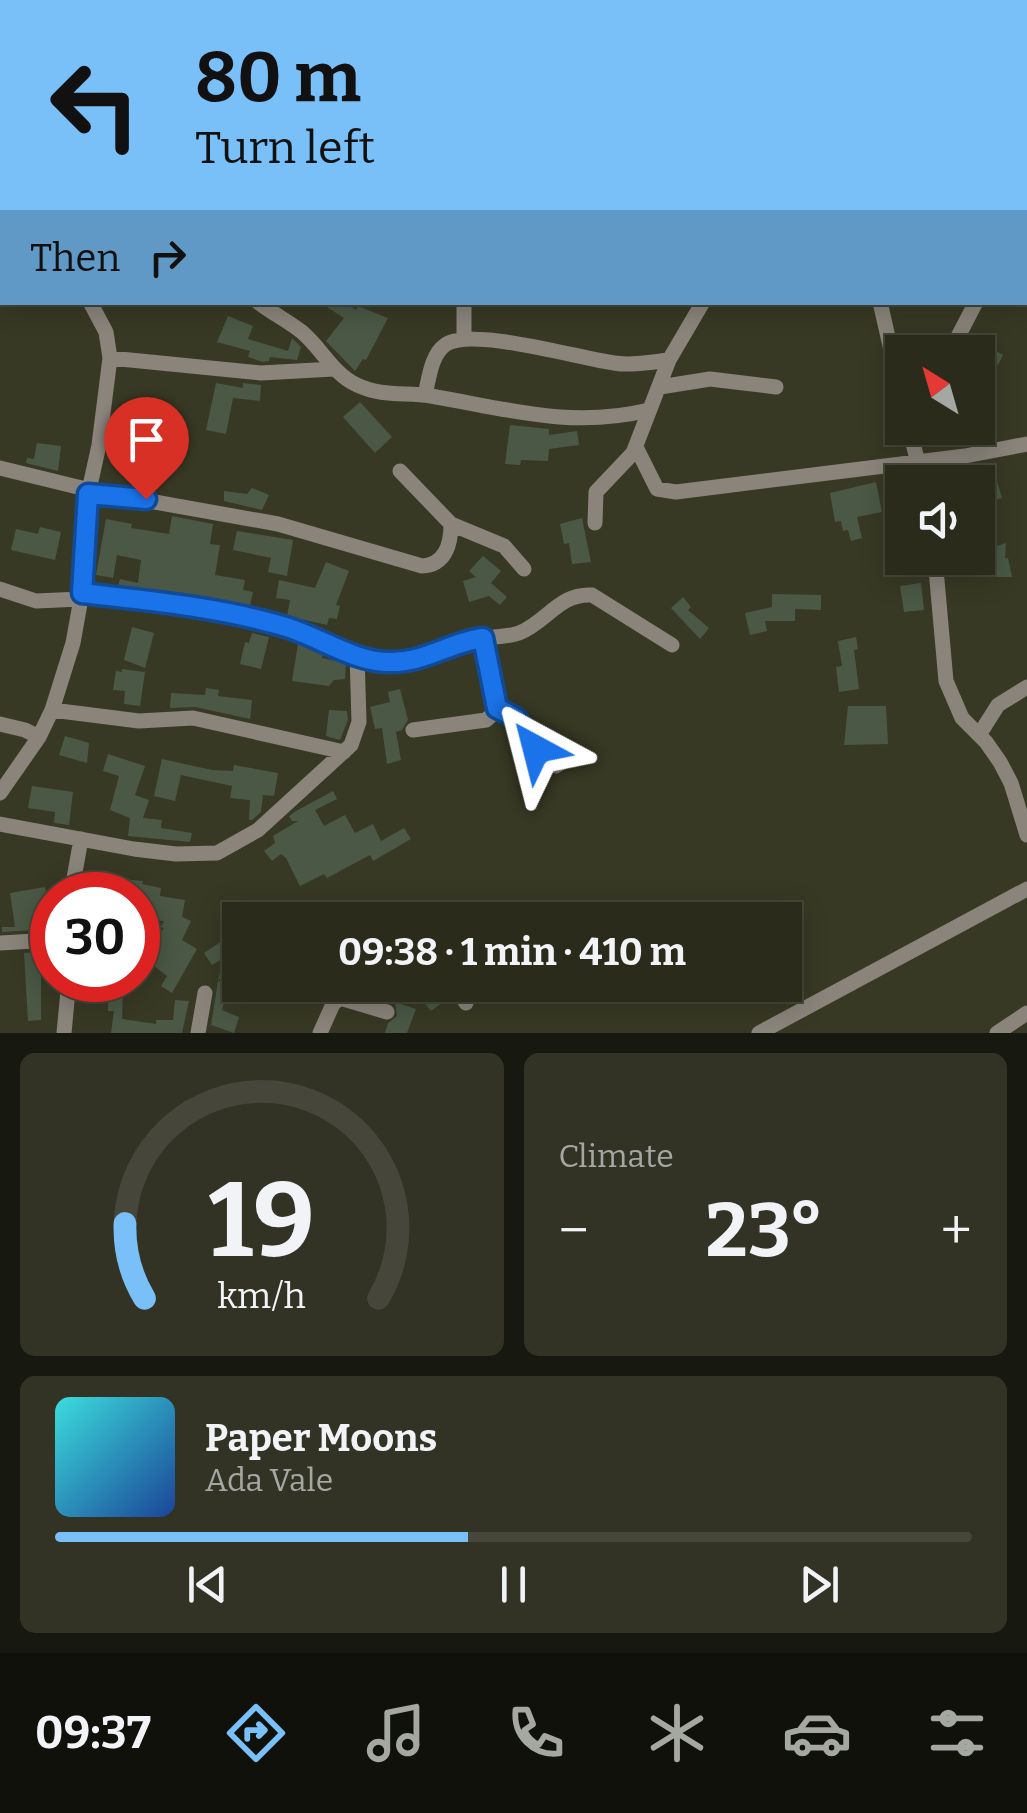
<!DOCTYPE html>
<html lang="en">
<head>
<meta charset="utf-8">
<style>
  :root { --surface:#2a2b1b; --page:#323324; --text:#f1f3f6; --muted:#a5a7a3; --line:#46473a; --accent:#79bff8 }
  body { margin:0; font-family:Bitter,serif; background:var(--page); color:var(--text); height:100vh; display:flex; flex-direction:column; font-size:38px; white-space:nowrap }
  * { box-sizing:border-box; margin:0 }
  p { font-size:32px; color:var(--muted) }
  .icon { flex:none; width:55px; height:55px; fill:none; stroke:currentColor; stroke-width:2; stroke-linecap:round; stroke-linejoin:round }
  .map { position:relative; height:1033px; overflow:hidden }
  .details { display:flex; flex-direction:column; gap:20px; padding:20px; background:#17180f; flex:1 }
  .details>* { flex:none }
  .hud { position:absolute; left:0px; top:0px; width:1028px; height:305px; box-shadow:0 5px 25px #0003,0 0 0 2px var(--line); background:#79bff8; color:#111; overflow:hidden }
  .needle { width:65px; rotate:323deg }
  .controls { position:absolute; left:885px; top:335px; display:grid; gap:20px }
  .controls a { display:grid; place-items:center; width:110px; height:110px; border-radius:0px; background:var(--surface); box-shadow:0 5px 25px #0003,0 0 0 2px var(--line); font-size:50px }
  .speed { position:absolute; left:30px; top:872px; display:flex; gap:20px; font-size:50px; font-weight:700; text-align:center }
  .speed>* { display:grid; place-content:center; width:130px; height:130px; border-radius:50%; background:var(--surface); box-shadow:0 5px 25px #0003,0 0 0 2px var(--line); line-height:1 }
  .speed .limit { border:15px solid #d22; background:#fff; color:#111 }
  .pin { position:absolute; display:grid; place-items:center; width:85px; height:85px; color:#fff; margin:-102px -42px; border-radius:50% 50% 50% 0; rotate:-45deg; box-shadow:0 0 10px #0007 }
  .pin .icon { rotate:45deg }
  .me { position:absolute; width:110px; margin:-55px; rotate:322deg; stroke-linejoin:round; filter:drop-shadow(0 0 8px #0008) }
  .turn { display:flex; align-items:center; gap:35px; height:210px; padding:0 30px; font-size:45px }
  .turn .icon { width:130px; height:130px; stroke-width:2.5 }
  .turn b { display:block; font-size:70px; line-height:85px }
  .then { display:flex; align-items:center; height:95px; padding:0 30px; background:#0003; gap:20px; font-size:38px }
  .big { font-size:75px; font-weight:700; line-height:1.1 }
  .details .widget { flex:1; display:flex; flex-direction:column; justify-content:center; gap:15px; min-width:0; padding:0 35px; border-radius:15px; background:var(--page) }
  .details .dial { align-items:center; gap:0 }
  .dial svg { height:260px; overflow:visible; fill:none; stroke:var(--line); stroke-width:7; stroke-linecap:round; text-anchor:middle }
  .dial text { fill:var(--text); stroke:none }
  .song { display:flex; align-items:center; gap:30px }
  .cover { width:120px; height:120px; border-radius:15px; background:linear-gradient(135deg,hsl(180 70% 55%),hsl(220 70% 35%)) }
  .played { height:10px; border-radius:5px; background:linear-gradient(90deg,var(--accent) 45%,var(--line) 45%) }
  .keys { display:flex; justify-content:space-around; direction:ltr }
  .heat { display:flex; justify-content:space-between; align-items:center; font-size:55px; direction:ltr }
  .details .tiles { flex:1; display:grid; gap:20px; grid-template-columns:1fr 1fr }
  .widget:last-child { grid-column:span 2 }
  .trip { position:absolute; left:222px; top:902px; width:580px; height:100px; border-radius:0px; background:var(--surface); box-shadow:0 5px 25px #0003,0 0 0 2px var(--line); font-weight:700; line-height:100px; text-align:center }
  .tabs { display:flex; height:160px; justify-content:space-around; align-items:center; background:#11110b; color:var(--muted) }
  .tabs .icon { width:70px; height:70px }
  .tabs .on { color:var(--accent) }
  .tabs b { font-size:45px; color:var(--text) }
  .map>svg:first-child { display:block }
  .building { fill:#4a5845 }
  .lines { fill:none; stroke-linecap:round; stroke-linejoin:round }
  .minor { stroke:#8a847b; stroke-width:15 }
  .route-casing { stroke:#114b97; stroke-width:25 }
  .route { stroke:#1a73e8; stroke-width:18 }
</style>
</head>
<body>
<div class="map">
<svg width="1027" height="1033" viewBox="0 0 1027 1033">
  <rect width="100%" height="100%" fill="#383924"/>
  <path class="building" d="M319,302H344L356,310L358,306L388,318L366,360L363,359L355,371L326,341L344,318Z
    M228,316L253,326L248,339L288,351L292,338L301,347L297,360L270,357L269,361L263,362L248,357L250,351L217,342Z
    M972,334L990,342L988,346L1003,355L998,365L978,352L964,350Z
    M216,383L243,388V383L261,385L260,401L233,398L226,434L206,430Z
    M360,402L392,437L375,453L343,417Z
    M510,425L549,429V435L577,431L579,445L549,449L548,461L521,460L520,465L505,464Z
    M37,443L61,446L58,471L26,463L27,458L34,459Z
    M993,468L1002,498L988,502L984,494L978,496V482H951Z
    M876,482L882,512L857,517L862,538L851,541L848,530L843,531L841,521L835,522L830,493Z
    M252,488L269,495L262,510L224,501V491L247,494Z
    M902,501V563L899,564L885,506Z
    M172,516L213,524L210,544L220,545L215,575L245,580L243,590L253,592L250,606L118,586L120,579L138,583L141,560L117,555L113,578L96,575L106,519L132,524L131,528L169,534Z
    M582,518L591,562L572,564L569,543L564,544L560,524Z
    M40,527L61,532L55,560L11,550L16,529L38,534Z
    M237,531L293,540L287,576L268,572L271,558L233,550Z
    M1006,543L1005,558H1008L1012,577H984L981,563L989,562L985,550Z
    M483,556L501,571L491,583L507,597L500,605L489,596L469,602L463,581L476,577L469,571Z
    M326,562L349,571L336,605L340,606L337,619L329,618L327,625L287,616L290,600L276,598L279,580L315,588Z
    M921,583L924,610L904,612L900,586Z
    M772,594L821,595V610L795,609V621H765L767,631L750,635L745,613L772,607Z
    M683,597L691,607L688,610L709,628L700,639L671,608Z
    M132,627L154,633L145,668L124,660Z
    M252,633L269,637L261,669L240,664L245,642L249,643Z
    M856,637L858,649L854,650L859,689L839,692L836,667L842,666L838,641Z
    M298,644L323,654L322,658L346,663L345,679L334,680L329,686L292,681Z
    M122,669L145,672L140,706L124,704L125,691L113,690L116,671L122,672Z
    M206,688L219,690L218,696L252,700L250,719L195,707L170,708L171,693L205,695Z
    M400,689L408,720L402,730L396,732L401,760L387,764L382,728L375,729L370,707L390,702L388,692Z
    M848,706H886L888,744L844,745Z
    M329,710L347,711L348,720L340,740L326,736Z
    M65,736L89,743L87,763L59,755Z
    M108,754L145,766L135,795L149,800L143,818L162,820L161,828L192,833L190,842L128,836L130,818L110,810L119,776L103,771Z
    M162,759L212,770L233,771L234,765L278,773L274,796L263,795L261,812L252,820H249L250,800L230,798L232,786L181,775L175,801L154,796Z
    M32,786L73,792L69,825L54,823L55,812L28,808Z
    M333,791L337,799L315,810L324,826L345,815L355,833L373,824L381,841L404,828L411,839L373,861L370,855L327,878L324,874L300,886L286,858L281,854L272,861L264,851L275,843L273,836L298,821H292L289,816L296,811Z
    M99,877L143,881L142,884L161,888L160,896L185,900L182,917L191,921L182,940L197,949L172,993L161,986L167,976L144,958L164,928L161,927L164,921L138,919L140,897L106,895L108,890L97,888Z
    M45,887L49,907L45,908V917L36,918L37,930L2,932V927H15L10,893Z
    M222,941L239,963L218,980L224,958L212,965L204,953Z
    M38,952V962H41V1020L28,1021L24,953Z
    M218,981L229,984L222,1010L239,1017L234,1033L211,1025Z
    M409,985H430L435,992L445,987L450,997L431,1011Z
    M117,988L123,989L122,1019L156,1024V1020H173L175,1000L189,1001L182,1033H111L114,1011H108V996H116Z
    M395,1002L416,1009L407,1033H385L388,1023L397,1016Z"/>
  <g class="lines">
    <path class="minor" d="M847,0V2
      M911,0H937
      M205,2L211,0
      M582,2H590
      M1025,74L1027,73
      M1025,123H1027
      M0,127H2
      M1025,256L1027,254
      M258,302C272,313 288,321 302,332C322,349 333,374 357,385C382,397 405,392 431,396C508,409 571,429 649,410
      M464,302V339
      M880,302L902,398
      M950,352L976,302
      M110,358L261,373L334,369
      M660,387L710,379L776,387
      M425,395C429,379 431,355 445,345C471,326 581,359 614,363C632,366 651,362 669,360
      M909,428L923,482
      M636,447L657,489L676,492L965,456L1027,444
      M0,468L90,490
      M400,471L451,524L504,546L524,569
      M88,495L104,493L278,524L422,566C445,565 451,545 451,524
      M595,523L596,492L633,453L669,360L703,302
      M935,558L946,681L962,718L986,742L1000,762L1011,783L1027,835
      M0,589L36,601L81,599
      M82,593C150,601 219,608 285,627C323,638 361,665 401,662C428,660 449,646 474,640C489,636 505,638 519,633C547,622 559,593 592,595L672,645
      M497,708C529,719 530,757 556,766L572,756
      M52,710L139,721L193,718L344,752
      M0,724L25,730L39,737
      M413,730L486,720L494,713L496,697L483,638
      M979,735L998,705L1027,687
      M0,793L39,737L52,710L73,643L82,593L88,495L99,445L110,358L106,332L90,302
      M0,824L134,849L176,854L217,853L258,830L351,745L359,722L357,654
      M71,895L81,839
      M0,943L52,940
      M456,985L466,1003
      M340,998L387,1012
      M64,1033L69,980
      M198,1033L205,993
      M320,1033L333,1004L354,985
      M759,1033L1027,889
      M997,1033L1027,1013"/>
  </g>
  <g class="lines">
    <defs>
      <path id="route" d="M146,499L88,494L82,593C150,601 220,607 286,627C319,637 353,661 387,662C423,664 450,642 483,638L497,708L516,718L536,749"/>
    </defs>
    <use href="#route" class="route-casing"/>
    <use href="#route" class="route"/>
  </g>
</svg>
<div class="controls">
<a><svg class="needle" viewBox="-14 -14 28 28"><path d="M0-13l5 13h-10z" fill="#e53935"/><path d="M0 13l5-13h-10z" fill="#a5a7a3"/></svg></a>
<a><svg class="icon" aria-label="sound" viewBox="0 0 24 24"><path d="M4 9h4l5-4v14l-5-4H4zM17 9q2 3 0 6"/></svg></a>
</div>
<div class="speed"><div class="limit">30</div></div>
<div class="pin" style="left:146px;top:499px;background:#d93025"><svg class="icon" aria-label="arrive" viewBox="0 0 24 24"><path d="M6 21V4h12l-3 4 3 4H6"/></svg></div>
<svg class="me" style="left:536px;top:749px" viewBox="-20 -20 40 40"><path d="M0-17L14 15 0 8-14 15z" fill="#1a73e8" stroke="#fff" stroke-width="4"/></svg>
<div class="trip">09:38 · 1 min · 410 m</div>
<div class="hud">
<div class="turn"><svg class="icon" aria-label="left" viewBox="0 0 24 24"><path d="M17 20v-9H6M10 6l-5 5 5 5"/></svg><div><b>80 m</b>Turn left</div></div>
<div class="then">Then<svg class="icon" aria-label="right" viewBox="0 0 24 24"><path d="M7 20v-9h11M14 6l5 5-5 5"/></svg></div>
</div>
</div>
<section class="details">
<div class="tiles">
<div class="widget dial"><svg viewBox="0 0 100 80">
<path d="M14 69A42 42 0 1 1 86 69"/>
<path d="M14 69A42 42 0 0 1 8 46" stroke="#79bff8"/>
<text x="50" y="56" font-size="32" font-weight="700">19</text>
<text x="50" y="72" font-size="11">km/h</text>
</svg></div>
<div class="widget"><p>Climate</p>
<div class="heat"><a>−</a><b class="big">23°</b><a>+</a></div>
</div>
<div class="widget">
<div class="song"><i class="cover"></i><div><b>Paper Moons</b><p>Ada Vale</p></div></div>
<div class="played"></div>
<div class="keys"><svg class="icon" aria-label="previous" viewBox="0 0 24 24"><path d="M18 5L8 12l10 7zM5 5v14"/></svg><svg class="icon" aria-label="pause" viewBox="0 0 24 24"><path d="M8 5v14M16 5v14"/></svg><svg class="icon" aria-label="next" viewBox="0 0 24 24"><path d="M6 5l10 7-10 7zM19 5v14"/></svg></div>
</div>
</div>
</section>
<nav class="tabs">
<b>09:37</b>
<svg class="icon on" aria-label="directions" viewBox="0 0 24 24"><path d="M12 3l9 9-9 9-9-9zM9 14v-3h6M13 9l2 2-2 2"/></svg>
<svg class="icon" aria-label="music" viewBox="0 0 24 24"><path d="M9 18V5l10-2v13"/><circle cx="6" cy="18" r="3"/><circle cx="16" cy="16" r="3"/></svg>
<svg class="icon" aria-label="phone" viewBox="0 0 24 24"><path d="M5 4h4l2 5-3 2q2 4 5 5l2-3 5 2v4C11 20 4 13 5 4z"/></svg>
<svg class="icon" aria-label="climate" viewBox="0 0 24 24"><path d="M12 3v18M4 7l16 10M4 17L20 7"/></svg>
<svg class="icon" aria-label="car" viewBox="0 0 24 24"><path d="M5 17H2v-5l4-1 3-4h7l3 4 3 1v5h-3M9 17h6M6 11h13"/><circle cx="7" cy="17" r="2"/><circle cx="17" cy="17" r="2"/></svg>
<svg class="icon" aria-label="filters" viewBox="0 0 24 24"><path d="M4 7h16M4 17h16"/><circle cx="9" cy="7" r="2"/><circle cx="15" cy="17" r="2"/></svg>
</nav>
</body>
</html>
